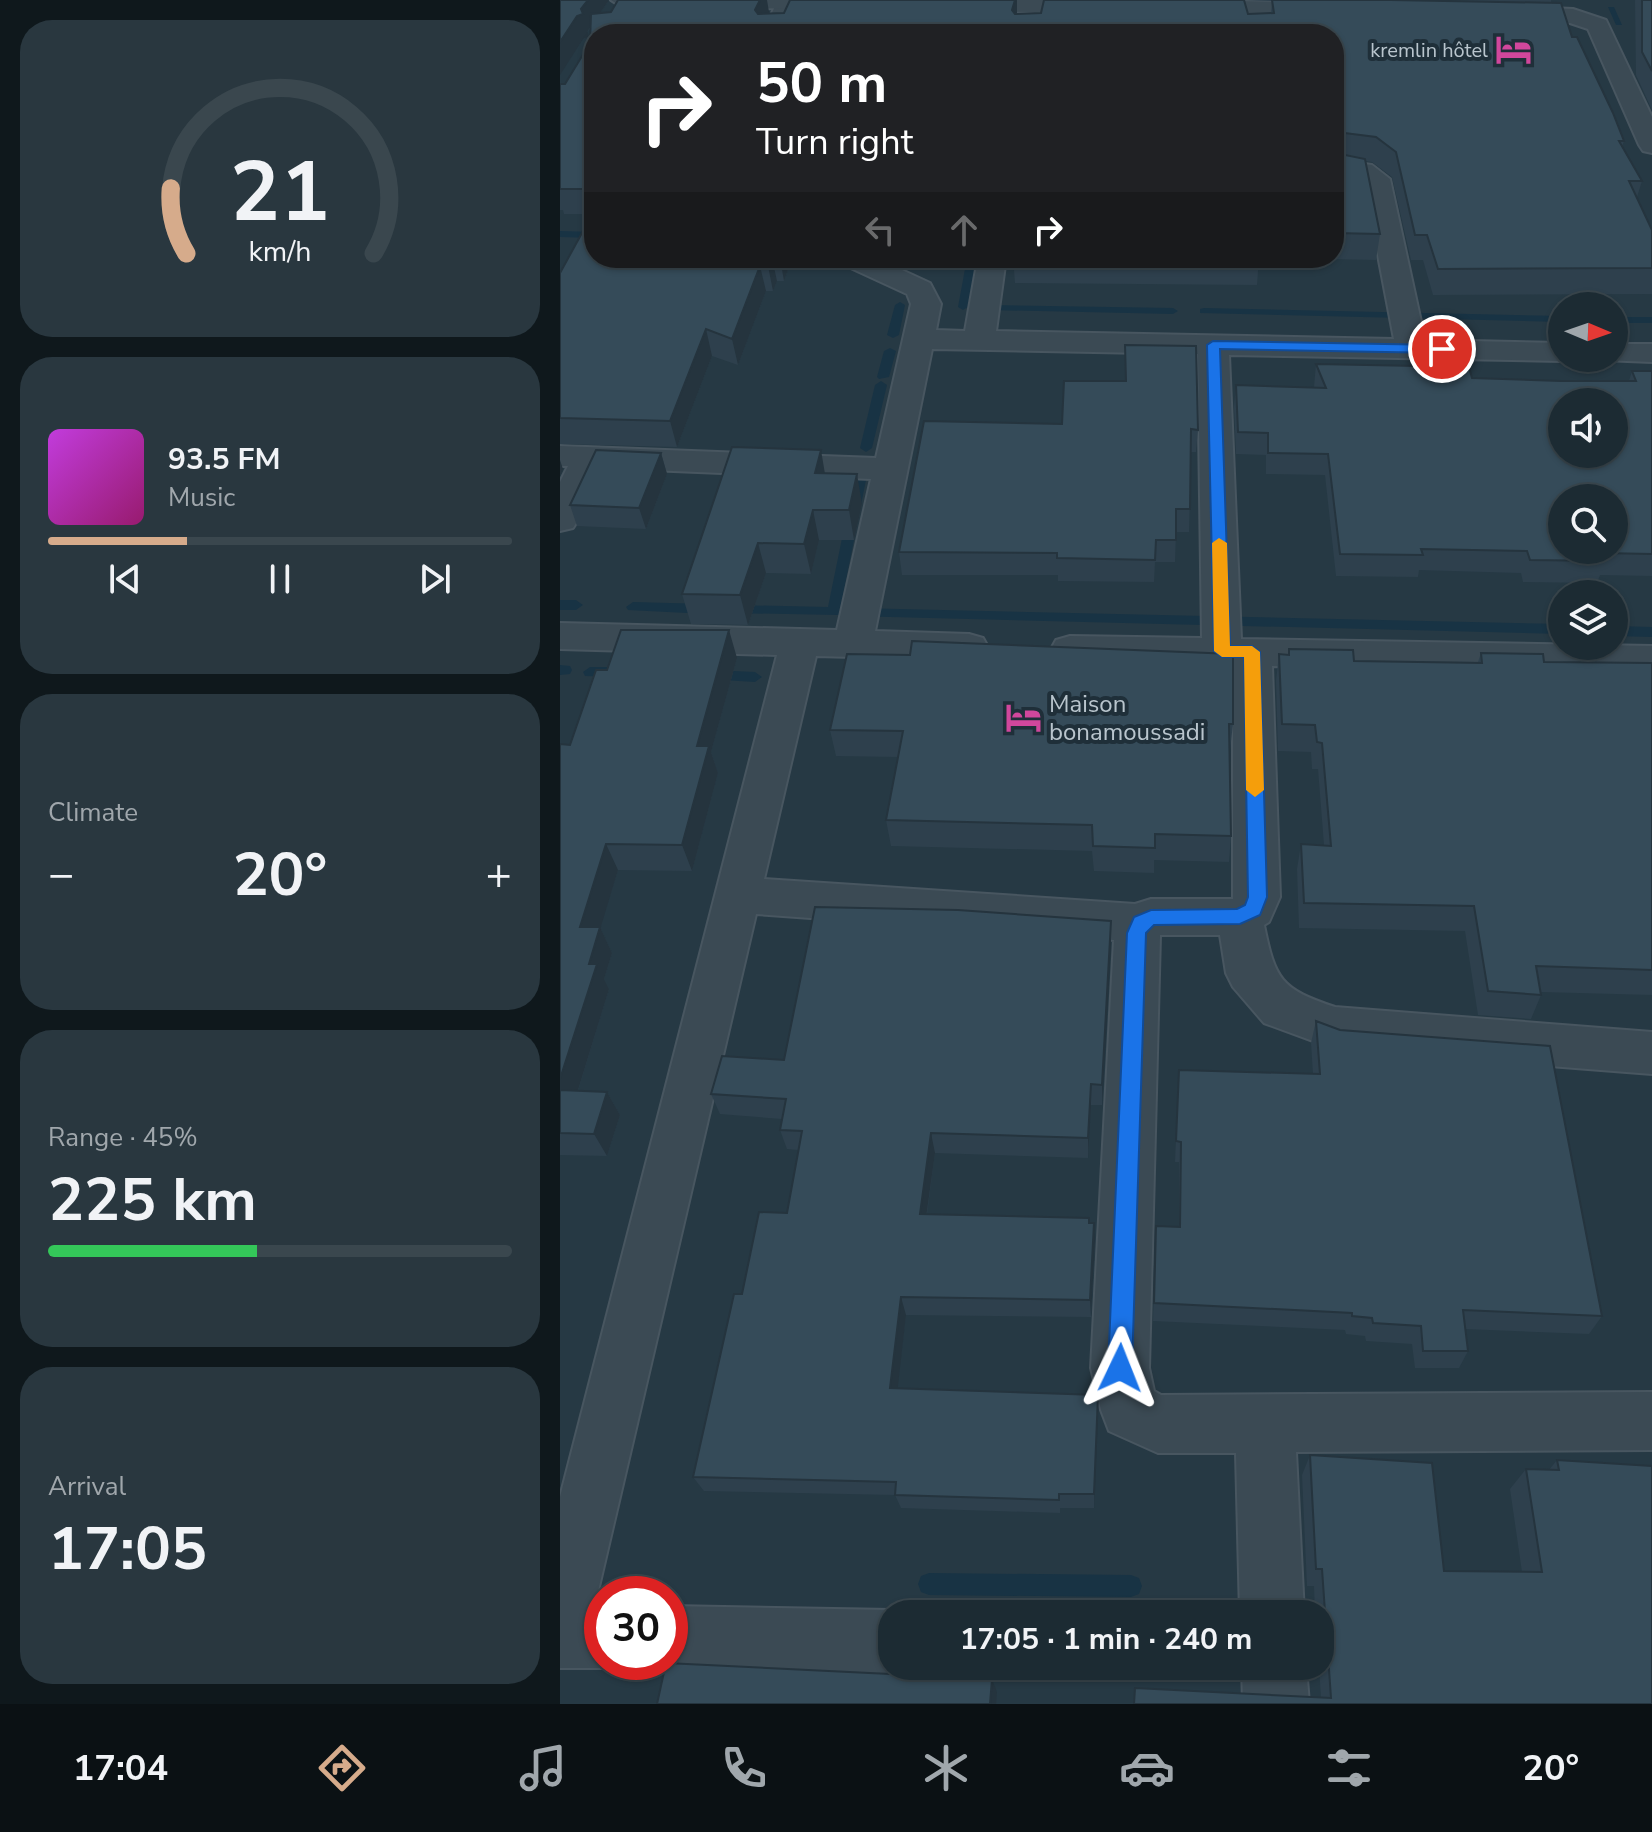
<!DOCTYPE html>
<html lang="en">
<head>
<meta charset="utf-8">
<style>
  :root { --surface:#1c2b33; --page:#29373f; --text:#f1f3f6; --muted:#a0a7ac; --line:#3a474e; --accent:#d6ab8b }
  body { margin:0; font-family:"Nunito Sans",sans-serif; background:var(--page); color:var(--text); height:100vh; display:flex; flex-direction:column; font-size:30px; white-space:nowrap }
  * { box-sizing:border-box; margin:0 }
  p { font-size:26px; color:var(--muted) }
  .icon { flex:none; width:44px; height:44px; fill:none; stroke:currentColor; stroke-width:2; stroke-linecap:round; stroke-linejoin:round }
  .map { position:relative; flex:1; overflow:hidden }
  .details { display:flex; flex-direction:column; gap:20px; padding:20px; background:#0f181c; width:560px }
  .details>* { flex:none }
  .banner { position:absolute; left:24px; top:24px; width:760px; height:244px; border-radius:32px; box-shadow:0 2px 6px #0004,0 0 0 2px var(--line); background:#202124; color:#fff; overflow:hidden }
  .needle { width:52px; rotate:92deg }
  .fabs { position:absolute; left:988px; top:292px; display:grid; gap:16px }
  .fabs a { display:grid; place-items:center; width:80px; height:80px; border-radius:50%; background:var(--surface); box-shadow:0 2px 6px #0004,0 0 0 2px var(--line); font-size:40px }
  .speed { position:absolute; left:24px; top:1576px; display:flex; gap:16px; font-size:40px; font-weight:700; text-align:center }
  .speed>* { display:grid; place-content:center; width:104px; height:104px; border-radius:50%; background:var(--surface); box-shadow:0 2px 6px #0004,0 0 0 2px var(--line); line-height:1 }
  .speed .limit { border:12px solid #d22; background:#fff; color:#111 }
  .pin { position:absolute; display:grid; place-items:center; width:68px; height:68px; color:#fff; margin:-34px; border:4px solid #fff; border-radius:50%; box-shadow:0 2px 8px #0007 }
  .me { position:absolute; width:88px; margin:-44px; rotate:2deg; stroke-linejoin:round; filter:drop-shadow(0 0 6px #0008) }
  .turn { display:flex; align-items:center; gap:28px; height:168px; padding:0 40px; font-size:36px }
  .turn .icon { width:104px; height:104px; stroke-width:2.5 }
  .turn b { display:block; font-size:56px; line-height:68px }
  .lanes { display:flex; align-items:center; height:76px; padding:0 40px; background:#0003; justify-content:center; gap:40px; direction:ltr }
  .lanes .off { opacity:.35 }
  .big { font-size:60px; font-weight:700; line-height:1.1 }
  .details .card { flex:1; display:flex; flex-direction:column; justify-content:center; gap:12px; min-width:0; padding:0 28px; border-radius:32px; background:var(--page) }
  .details .dial { align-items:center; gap:0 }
  .dial svg { height:208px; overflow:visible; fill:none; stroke:var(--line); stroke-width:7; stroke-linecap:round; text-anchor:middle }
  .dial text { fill:var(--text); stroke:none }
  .song { display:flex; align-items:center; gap:24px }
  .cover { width:96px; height:96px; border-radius:12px; background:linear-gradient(135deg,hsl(290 70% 55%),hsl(320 70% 35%)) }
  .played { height:8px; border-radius:4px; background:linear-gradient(90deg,var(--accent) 30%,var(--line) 30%) }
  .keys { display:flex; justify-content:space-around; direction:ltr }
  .heat { display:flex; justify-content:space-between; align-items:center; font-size:44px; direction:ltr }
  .charge { height:12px; border-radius:6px; background:linear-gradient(90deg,#34c759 45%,var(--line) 0) }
  .trip { position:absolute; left:318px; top:1600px; width:456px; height:80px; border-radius:32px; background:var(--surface); box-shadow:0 2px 6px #0004,0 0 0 2px var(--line); font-weight:700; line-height:80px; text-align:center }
  .tab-bar { display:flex; height:128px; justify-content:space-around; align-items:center; background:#0b1114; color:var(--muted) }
  .tab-bar .icon { width:56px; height:56px }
  .tab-bar .on { color:var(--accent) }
  .tab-bar b { font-size:36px; color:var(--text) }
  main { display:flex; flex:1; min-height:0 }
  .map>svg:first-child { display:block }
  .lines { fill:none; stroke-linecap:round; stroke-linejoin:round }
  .stream { fill:#183344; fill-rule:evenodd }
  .minor-casing { stroke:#485660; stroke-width:4 }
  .tertiary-casing { stroke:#485660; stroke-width:4 }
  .minor { fill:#3b4a54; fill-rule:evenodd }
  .tertiary { fill:#3b4a54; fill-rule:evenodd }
  .wall { fill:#2e404d; fill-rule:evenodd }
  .shaded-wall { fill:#25343e }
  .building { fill:#354b59; stroke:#25343e; stroke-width:2; fill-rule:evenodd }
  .route { fill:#1a73e8; stroke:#114b97; stroke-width:2 }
  .slow { fill:#f59e0b }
  .labels { text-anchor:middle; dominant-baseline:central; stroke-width:8; stroke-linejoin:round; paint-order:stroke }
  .far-poi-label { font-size:20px; fill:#b9c5cd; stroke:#1f2f39; text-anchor:end }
  .poi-label { font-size:24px; fill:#b9c5cd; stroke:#1f2f39; text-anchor:start }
</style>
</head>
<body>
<main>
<section class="details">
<div class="card dial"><svg viewBox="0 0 100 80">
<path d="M14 69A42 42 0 1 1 86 69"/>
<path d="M14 69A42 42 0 0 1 8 44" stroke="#d6ab8b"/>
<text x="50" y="56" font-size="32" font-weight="700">21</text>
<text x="50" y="72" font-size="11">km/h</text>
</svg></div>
<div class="card">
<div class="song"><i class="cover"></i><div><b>93.5 FM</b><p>Music</p></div></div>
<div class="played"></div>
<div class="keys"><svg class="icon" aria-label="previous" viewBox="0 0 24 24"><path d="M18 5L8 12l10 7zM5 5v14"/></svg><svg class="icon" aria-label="pause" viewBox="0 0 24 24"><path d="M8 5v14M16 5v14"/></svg><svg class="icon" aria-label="next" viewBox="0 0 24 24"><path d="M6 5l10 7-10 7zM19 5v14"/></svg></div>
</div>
<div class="card"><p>Climate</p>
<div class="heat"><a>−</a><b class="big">20°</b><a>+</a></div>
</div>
<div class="card"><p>Range · 45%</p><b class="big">225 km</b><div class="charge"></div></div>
<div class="card"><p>Arrival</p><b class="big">17:05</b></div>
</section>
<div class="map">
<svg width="1092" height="1704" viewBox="0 0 1092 1704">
  <rect width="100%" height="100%" fill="#263944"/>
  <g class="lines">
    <path class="stream" d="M1048,7H1054L1062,25H1056Z
      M0,231L34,232V238L0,237Z
      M407,258H417L408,307L403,310L398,307Z
      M340,302L345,305L339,335L333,338L327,335L335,305Z
      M432,305L613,308L618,311L613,314L428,310L427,308Z
      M644,308L1002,316V322L640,313V309Z
      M1054,317H1092V323H1054Z
      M330,348L336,351L329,377L319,379L317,377L324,351Z
      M321,381L327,385L312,448L306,452L300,448L315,385Z
      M304,456L310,460L279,615L169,613L167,610L174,605L268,607L298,460Z
      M0,600H16L23,605L16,610H0Z
      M73,602L147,604L154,609L147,614L68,610L66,607Z
      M296,608L1002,624V634L291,616L289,613L291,610Z
      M1054,626L1092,627V637L1054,636Z
      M0,665L10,666L12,670L10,674L0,675Z
      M30,667H57L64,672L57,677L25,676L23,672Z
      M152,670L195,672L202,677L195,682L147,679L145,675L147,671Z
      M369,1573L571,1575L579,1578L582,1586L579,1594L571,1597L369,1595L361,1592L358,1584L361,1576Z"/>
    <defs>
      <path id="minor" d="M218,0L239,2L226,34H202Z
        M774,160L812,165L830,179L865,340L1002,343V358H1013L1002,361L669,355L681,639L1092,646V672L712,666L720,897L709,922L704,925C715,980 721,989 775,1007L1092,1032V1074L775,1049L704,1023L673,987L666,973L660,935H600L589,1368L594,1391L601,1395L1092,1392V1450L736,1452L744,1614H680L676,1453H598L549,1431L541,1410L531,1368L554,940L196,914L35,1604H42V1662H56L42,1668H0V1497L217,655L0,649V623L277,630L311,479L41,468L18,520L13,528L0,531V482L8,466H0V446L316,458L351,304L347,294L282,264L278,258H316L370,283L381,304L376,330L405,331L418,258H446L436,331L834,339L804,182L796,178L774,176ZM372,349L638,354L642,638L510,636L496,640L491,649L496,658L510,662L673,665V899H591L575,904L204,879L256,656L409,660L423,656L428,647L423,638L409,634L315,631Z
        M1054,344H1092V362L1043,360L1054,358Z
        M110,1606L332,1610L342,1614H332V1666H351L332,1674L110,1670L91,1662H110Z
        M682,1666H746L749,1704H683Z"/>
      <path id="tertiary" d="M51,0H299L300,2L289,9L62,7Z
        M390,0H544L552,6L541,13L398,11L390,9L387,4Z
        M626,0L769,3L777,5L780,10L777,15L769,17L618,12L615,7Z
        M946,6L1013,9L1046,20L1092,117V153L1083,151L1079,145L1028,29L1010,23L938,18L935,13L938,8Z"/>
    </defs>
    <use href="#minor" class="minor-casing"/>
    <use href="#tertiary" class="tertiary-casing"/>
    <use href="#minor" class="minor"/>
    <use href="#tertiary" class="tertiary"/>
  </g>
  <path class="wall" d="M0,0H49L40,13L209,12L208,14L224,13L230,0H457V14L481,13L484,0H991V3L1012,37L1064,141L1062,147L1082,181L1077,197L1092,230V294L873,295L863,260H851L832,177L812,162L805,161L820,234L816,260L722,258H774V34H34V258H232L224,281H217L213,291H206L178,365L152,356L117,447L0,444V273L32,214H4L3,210H0V84H5L30,43L31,28L27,32L29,37L23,39ZM684,0L712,1L711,13L688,14Z
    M1075,0H1092V110L1076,75Z
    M453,258H699L697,285L455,283Z
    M756,364L912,378L1001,381H1069L1072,371H1092V576L1040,575L1037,583L963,582L961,573L859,570L858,577L776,576L765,475L706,474V455L676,454L674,407L676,385L754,387Z
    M364,421L638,430L636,452H631L629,532H616L615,562H595L594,582L498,581V575H342L339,552Z
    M101,453L107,474L86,529L17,526L10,505Z
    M265,473L302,504L294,540H259L251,574L206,573L188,625L131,624L122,594Z
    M729,649L794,661L918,662L921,653L984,662L1092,663V995L981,992V995L971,1019L918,1015L905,931L739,928L737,869L741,844L764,845L758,769H752L751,752L718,751L716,681L719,654L728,655Z
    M177,658L151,752L158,773L132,871L58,870L40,927L52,953L44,979L49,989L18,1091L47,1092L60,1115L47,1156L0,1155V744L10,745L47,670Z
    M673,724L670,750L671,836L669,862L594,860V873L534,871L532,851L331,846L326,820L338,757L276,756L270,730Z
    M551,921L542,1105H531L528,1158L375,1153L367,1214L530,1223L535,1242L531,1317L346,1315L337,1388L538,1395L534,1508H500V1513L341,1508L335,1495L144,1491L133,1477L182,1294L227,1213L238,1150L227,1149L220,1130L222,1119L160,1114L151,1094L224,1060Z
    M756,1021L1042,1316L1029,1334L905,1329L908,1351L899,1368H855L852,1344L806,1341L805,1336L786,1334L785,1330L593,1321L596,1226L619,1227V1162H615L619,1070L753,1074L751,1043Z
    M750,1455L884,1571L962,1572L950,1489L966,1469L989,1470L997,1460L1092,1704H573L575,1688L761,1698L759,1666H760V1614H755L754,1586H747L742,1475Z"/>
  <path class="shaded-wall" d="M28,0H49L27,32L21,9Z
    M200,0H207L209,12L199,33L195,10Z
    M455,0H457V17L452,10Z
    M23,14L29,37L23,39L0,75V42L17,16Z
    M211,258H212L217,281L213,291L208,266Z
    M220,258H232L224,281Z
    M200,266L206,291L178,365L172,339Z
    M146,329L152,356L117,447L110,421Z
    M261,450L266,480L255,473Z
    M101,453L107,474L86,529L79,508Z
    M0,460L3,469L0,476Z
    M297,474L302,504L294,540L289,510Z
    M253,510L259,540L251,574L244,544Z
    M198,543L206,573L188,625L180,595Z
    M169,630L177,658L151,752L158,773L132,871L122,845L137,746Z
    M46,844L58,870L38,936L40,927L52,953L44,979L49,989L11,1113L0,1095V1079L29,964L20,927Z
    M551,921V943L542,1105V1085Z
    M531,1084V1105L528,1158V1138Z
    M47,1092L60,1115L47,1156L34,1134Z
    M371,1133L375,1153L364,1232L360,1214Z
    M534,1223L535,1242L531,1317L530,1300Z
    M341,1297L346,1315L336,1403L330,1388Z
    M538,1395V1411L534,1508V1494Z
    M432,1679L437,1692L436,1704H430Z"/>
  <path class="building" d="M0,0H28L21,9L23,14L17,16L0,42Z
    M58,0H200L195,10L198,14L224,13L230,0H455L452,10L455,14L481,13L484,0H684L688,14L714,13L712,0H831L1001,3L1012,37H1017L1053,113L1064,141H1059L1082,181H1069L1092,230V268L878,269L867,235H855L836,152L816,137L777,132L774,135L775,153L805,159L820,234L774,233V34H34V189H0V84H5L30,43L31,14L51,12Z
    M1082,0H1092V71L1082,52Z
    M34,211V258H211L208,266H200L172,339L146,329L110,421L0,418V273Z
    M549,258H699V260Z
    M565,345L636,346L638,430L631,429L630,509H616V540H596L595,560L497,558V553L339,552L364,421L502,424L504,381H566Z
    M756,364L909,367L912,378L1001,381H1076L1072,371H1092V554L1042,553L1044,561L970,560L967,551L861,549L863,555L780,554L768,454L708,453V433L678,432L676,385L766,388ZM1002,402H1054V454H1002ZM1002,498H1054V550H1002Z
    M172,447L261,450L255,473L297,474L289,510H253L244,544L198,543L180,595L122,594Z
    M36,450L101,453L79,508L10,505Z
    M61,630H169L137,746H149L122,845L46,844L20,927H40L29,964H37L0,1079V744L10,745L36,670H47Z
    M352,641L673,654V724H669L671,836L595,834V848L533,846L532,825L326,820L343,731L270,730L287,654L350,655Z
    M729,649L793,650L794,661L922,663L921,653L983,654L984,662L1092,663V970L976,966L981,995L928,991L914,906L744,903L741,844L771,846L762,743L757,742L755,725L722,724L719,654L729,655Z
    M255,907L398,910L551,921L542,1085L531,1084L528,1138L371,1133L360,1214L529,1218V1223H534L530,1300L341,1297L330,1388L538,1395L534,1494H499V1500L335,1495L336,1482L133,1477L174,1294H182L199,1212L227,1213L242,1131L220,1130L226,1099L151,1094L162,1056L224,1060Z
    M756,1021L780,1030L990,1046L1042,1316L903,1310L908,1351H863L861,1326L813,1323L812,1318L792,1316V1313L594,1303L596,1226L620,1227L621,1142L616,1141L619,1070L760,1074Z
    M0,1090L47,1092L34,1134L0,1133Z
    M750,1455L872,1463L884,1571L982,1572L966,1469L999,1470L997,1460L1092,1466V1704H574L575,1688L771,1698L762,1569H756Z
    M106,1663L432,1679L430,1704H97Z"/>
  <path class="route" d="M653,341L882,345L888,349L882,353L660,349L670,646H692L700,652L707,897L700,915L680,924L594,925L586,933L572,1368L569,1377L560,1380L552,1377L548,1368L567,933L574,917L591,910L677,909L685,905L688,897L684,657H662L654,651L647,345Z"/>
  <path class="slow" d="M659,538L667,543L670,646H692L700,652L704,790L695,797L686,790L684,657H662L654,651L652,543Z"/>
  <defs>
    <symbol id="hotel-bare" viewBox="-9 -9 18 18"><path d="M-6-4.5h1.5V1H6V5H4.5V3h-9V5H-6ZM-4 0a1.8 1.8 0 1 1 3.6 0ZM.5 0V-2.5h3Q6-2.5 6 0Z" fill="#d1479c" stroke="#1f2f39" stroke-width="2.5" paint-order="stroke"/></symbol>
  </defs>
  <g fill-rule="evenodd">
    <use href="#hotel-bare" x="928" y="24" width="51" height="51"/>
    <use href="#hotel-bare" x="438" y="692" width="51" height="51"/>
  </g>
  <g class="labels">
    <g class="far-poi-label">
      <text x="928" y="50">kremlin hôtel</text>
    </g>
    <g class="poi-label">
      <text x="489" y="704">Maison<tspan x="489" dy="28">bonamoussadi</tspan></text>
    </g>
  </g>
</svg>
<div class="fabs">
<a><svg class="needle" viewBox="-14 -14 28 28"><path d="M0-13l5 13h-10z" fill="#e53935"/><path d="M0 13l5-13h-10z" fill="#a0a7ac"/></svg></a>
<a><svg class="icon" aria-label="sound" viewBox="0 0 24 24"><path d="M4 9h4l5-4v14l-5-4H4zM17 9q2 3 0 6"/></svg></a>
<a><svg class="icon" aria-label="search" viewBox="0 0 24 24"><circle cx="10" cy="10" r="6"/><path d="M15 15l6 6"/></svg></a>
<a><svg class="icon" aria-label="layers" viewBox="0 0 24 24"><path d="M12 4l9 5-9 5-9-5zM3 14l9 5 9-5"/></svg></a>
</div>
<div class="speed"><div class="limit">30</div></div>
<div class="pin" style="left:882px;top:349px;background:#d93025"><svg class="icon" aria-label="arrive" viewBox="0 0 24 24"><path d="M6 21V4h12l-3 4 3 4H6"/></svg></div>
<svg class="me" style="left:560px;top:1368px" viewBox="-20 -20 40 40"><path d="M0-17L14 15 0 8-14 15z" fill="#1a73e8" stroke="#fff" stroke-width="4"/></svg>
<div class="trip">17:05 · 1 min · 240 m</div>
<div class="banner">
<div class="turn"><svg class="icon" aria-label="right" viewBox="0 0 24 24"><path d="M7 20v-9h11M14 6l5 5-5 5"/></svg><div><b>50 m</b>Turn right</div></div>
<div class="lanes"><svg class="icon off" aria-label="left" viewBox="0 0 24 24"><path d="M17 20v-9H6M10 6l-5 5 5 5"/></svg><svg class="icon off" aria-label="ahead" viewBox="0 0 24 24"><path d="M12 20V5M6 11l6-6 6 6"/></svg><svg class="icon" aria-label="right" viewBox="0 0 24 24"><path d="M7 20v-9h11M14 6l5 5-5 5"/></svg></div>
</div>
</div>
</main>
<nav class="tab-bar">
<b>17:04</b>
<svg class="icon on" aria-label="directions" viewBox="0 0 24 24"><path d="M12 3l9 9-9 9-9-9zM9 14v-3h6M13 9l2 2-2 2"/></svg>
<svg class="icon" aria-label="music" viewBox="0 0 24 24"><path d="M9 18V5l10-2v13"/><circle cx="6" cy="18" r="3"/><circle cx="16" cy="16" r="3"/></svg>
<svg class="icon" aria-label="phone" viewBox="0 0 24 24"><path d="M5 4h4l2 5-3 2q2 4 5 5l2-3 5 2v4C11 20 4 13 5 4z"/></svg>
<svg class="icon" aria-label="climate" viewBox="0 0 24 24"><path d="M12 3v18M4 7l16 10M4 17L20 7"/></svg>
<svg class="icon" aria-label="car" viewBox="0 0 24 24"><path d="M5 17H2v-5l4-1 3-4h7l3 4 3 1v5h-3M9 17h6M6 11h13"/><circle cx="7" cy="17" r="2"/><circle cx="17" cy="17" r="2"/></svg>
<svg class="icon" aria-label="filters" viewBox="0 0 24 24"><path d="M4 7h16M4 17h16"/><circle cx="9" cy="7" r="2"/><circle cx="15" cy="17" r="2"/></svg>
<b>20°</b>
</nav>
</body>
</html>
